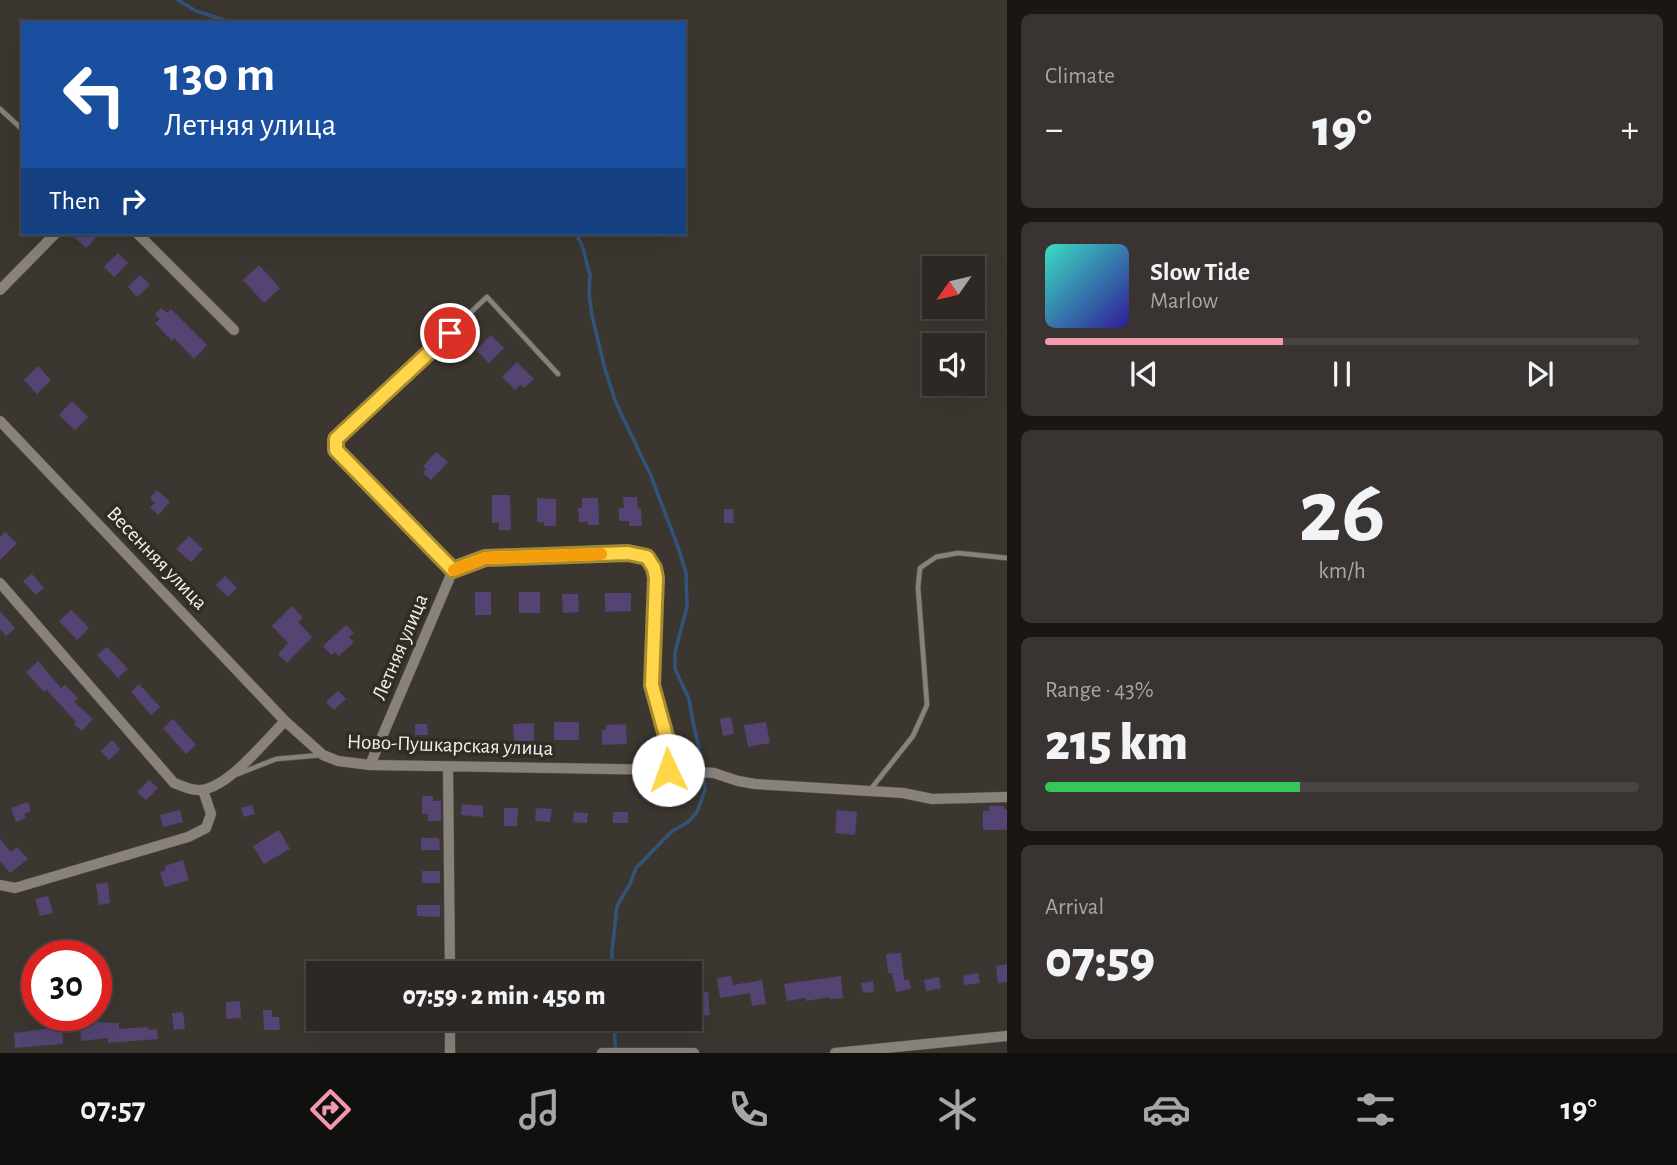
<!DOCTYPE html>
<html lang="en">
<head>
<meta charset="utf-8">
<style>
  :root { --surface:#2d2824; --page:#393431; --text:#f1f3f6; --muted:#a7a6a6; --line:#484441; --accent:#f29aac }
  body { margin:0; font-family:"Alegreya Sans",sans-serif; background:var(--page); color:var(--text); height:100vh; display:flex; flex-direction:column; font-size:26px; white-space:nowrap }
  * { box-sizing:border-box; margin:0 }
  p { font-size:23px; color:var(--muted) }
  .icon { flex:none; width:38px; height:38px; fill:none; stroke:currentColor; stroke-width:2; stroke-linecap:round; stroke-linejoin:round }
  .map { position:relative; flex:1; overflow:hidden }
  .side { display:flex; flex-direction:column; gap:14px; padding:14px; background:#191614; width:670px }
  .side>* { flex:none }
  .hud { position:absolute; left:21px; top:21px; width:665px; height:214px; border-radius:0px; box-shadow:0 7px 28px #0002,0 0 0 2px var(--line); background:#1a4fa0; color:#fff; overflow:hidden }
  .needle { width:46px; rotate:236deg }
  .controls { position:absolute; left:922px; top:256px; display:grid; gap:14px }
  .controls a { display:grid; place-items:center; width:63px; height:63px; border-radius:0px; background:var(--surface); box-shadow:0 7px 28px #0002,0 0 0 2px var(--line); font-size:35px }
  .speed { position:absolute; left:21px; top:940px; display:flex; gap:14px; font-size:35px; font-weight:700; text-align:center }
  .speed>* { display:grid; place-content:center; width:91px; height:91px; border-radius:50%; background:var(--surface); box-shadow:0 7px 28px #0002,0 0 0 2px var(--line); line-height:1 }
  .speed .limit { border:10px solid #d22; background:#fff; color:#111 }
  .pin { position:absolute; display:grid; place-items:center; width:60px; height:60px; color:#fff; margin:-30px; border:4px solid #fff; border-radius:50%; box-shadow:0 2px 7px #0007 }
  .me { position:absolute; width:77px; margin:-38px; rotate:357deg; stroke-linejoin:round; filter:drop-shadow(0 0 5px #0008) }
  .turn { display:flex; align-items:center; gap:24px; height:147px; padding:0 28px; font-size:32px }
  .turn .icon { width:91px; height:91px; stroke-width:2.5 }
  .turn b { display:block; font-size:49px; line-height:60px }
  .then { display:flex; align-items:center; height:66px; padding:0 28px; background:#0003; gap:14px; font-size:26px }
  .big { font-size:52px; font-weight:800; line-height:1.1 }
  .side .card { flex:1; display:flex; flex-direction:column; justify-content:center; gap:10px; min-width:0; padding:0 24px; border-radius:10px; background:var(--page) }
  .side .dial { align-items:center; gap:0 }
  .dial b { font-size:91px; line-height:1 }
  .song { display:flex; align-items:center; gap:21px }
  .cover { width:84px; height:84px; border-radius:10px; background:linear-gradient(135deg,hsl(170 70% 55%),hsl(250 70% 35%)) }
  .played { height:7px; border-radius:4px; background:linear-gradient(90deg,var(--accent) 40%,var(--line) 40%) }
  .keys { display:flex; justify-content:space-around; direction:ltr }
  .heat { display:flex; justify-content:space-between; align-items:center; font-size:38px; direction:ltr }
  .charge { height:10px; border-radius:5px; background:linear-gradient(90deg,#34c759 43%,var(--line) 0) }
  .trip { position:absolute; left:306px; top:961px; width:396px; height:70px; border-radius:0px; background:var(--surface); box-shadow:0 7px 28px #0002,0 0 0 2px var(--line); font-weight:800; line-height:70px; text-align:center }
  .menu { display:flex; height:112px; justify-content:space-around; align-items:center; background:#12100e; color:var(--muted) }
  .menu .icon { width:49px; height:49px }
  .menu .on { color:var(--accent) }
  .menu b { font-size:32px; color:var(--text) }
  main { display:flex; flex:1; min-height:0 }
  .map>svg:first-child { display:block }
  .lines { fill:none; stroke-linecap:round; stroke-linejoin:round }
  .stream { stroke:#32537b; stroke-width:3.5 }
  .building { fill:#544473 }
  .service-casing { stroke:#59544f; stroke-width:6 }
  .minor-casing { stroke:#59544f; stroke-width:11 }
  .service { stroke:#88827b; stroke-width:4.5 }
  .minor { stroke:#88827b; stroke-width:10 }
  .route-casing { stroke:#a68a30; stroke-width:18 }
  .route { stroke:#ffd54a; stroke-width:12 }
  .slow { stroke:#f59e0b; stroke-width:12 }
  .labels { text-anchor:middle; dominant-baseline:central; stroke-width:7; stroke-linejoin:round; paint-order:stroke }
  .street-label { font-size:21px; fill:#f4f0ec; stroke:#312c26 }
</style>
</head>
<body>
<main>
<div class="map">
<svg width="1007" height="1053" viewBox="0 0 1007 1053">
  <rect width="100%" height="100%" fill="#3c3630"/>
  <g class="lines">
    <path class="stream" d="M178,0L196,11L234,23
      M575,233L582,245L590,275L589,293L592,316L605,369L616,403L651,476L678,547L686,573L687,607L675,652V669L689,699L693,722L700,753L705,790L697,812L688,822L671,832L636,868L630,884L617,906L612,951V973
      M613,1018L616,1051"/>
  </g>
  <path class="building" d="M70,233H101L86,248Z
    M118,253L128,263L114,277L104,267Z
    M259,265L280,288L264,303L243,280Z
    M140,275L150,285L137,297L128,287Z
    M161,308L167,313L171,309L207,345L194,359L174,338L172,341L155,323L160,319L155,314Z
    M491,335L504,348L489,363L476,350Z
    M517,362L534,379L524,388L520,385L515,390L502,377Z
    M38,366L51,380L37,394L24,380Z
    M72,401L88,417L75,430L59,415Z
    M436,452L448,462L431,480L423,473L426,469L423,466Z
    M157,490L170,502L158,515L150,507L155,503L150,498Z
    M492,495H510L511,530H499V523H492Z
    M623,497H637L638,509L641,508L642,526H629V521H619V508H624Z
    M537,498L556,499V526H544V522H537Z
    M582,498H598L599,525H588V522H579L578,508H582Z
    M724,509H733L734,523H724Z
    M5,532L17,543L0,560V537Z
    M189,536L203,549L191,562L176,549Z
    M32,574L44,588L36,595L23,581Z
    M225,576L237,588L228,597L216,585Z
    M475,592H491V615H475Z
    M519,592H540V613H519Z
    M605,593H631V611L605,612Z
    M562,594H578L579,612L563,613Z
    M292,606L303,618L298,622L312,637L287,663L278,654L288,643L272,626Z
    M71,610L89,628L77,640L59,621Z
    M0,611L15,628L6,636L0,629Z
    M346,625L354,633L349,637L354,642L339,656L335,652L331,655L323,646Z
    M107,647L128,669L118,678L97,655Z
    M38,661L61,688L65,685L78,698L74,702L93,719L82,731L74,724L76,722L47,690L44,692L26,672Z
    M139,684L160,707L151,715L131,692Z
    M338,691L346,699L334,710L326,702Z
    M731,717L734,734L723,736L720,719Z
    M173,719L196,745L186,754L163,728Z
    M554,722H579V740H554Z
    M766,722L770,743L748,747L744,725Z
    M534,723V741L514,742L513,724Z
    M415,724H427L428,735H415Z
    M626,724L627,744L602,745V730H606V725Z
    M112,740L120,749L109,760L101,751Z
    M149,780L158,788L146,800L137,792Z
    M422,796H433V801H441V821H428V814H422Z
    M28,802L31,811L24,814L26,818L16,822L11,808Z
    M462,804L483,806V817L461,815Z
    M252,805L255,814L244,817L241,808Z
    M989,806H1004V809H1007V830H983V811H989Z
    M504,808H518L517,826H504Z
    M536,808L552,809L550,822L535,821Z
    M180,810L183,822L163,827L160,815Z
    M837,810L857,812L855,835L835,833Z
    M574,812L588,813L587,823L573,822Z
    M613,812H628V823H613Z
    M279,830L290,849L264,864L253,846Z
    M421,838H439L440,850H421Z
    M0,839L11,852L17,847L28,859L10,873L0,861Z
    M183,860L189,880L165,887L160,872L166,870L165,866Z
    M422,871H440V883H422Z
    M108,883L110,903L99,905L96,884Z
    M48,896L53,913L40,916L35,899Z
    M417,905H440V917L417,916Z
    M901,953L904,980L909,979L911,989L896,992L892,973H888L886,954Z
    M1007,964V982L998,983L996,966Z
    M978,973L980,983L964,985L963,976Z
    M731,976L733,985L762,980L766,1004L752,1006L750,993L720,998L717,978Z
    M841,976L843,998L830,999L829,997L806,1001V998L787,1001L784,984Z
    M939,977L941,988L926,991L924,980Z
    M873,981L874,992L863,993L861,983Z
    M708,992L710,1015L696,1016L694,993Z
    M240,1001L241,1018L226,1019V1002Z
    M316,1005L317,1024L306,1025L305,1006Z
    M263,1010H272V1017H279L280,1030H264Z
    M183,1012L185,1029L174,1030L172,1013Z
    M94,1017L95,1022L119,1023V1029L148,1027L149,1030L157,1029L158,1039L108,1043V1038L81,1041L79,1019Z
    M62,1027L63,1044L15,1048L14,1033Z"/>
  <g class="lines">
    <defs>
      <path id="service" d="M0,109L23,130
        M452,570L336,450V439L487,297L558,374
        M238,774L276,759L321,755
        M870,790L913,736L927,705L918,587L920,568L936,557L958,553L1007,558"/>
      <path id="minor" d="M137,233L234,330
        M0,290L56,233
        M0,421L285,721L323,755L338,761L370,765L668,770L714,773L738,781L755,784L903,793L932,799L1007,797
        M0,583L174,783C183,786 191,791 201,790C229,787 265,741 285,721
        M370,765L453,570L485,558L628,553L647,557L655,568L656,578L651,685L666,736L668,770
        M448,767L450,973
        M0,885L15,888L188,837L206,828L211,814L203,790
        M450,1018V1053
        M602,1053H694
        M835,1053L1007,1036"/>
    </defs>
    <use href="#service" class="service-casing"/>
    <use href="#minor" class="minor-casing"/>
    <use href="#service" class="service"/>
    <use href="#minor" class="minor"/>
  </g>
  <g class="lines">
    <defs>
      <path id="route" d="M450,333L336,439V450L453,570L485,558L628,553L647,557L654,568L656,578L652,685L666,736L668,770"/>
    </defs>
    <use href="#route" class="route-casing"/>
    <use href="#route" class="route"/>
    <path class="slow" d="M454,570L485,558L601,554"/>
  </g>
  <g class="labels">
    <g class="street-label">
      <text transform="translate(157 558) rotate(46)">Весенняя улица</text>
      <text transform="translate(400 647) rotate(-67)">Летняя улица</text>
      <text transform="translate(450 745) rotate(2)">Ново-Пушкарская улица</text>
    </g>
  </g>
</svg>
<div class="controls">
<a><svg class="needle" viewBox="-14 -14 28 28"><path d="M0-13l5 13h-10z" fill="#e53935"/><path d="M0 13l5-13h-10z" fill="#a7a6a6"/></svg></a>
<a><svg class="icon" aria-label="sound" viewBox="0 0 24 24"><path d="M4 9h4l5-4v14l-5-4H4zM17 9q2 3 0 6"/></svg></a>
</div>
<div class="speed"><div class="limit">30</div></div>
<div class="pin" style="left:450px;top:333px;background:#d93025"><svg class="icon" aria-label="arrive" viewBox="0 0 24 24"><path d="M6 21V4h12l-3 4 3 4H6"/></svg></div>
<svg class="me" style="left:668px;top:770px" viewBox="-20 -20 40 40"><circle r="19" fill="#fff"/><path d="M0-13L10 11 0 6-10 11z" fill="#ffd54a"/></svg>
<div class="trip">07:59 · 2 min · 450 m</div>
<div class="hud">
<div class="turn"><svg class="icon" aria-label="left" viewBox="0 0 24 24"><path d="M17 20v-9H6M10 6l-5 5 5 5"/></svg><div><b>130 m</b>Летняя улица</div></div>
<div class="then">Then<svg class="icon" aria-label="right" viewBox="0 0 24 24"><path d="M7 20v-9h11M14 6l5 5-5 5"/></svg></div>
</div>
</div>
<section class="side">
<div class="card"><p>Climate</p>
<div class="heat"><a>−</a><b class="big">19°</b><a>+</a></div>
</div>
<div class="card">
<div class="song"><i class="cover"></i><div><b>Slow Tide</b><p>Marlow</p></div></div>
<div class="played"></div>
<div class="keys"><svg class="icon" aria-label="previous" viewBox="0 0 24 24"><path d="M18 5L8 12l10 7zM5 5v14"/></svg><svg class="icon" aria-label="pause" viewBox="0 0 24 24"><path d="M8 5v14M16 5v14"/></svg><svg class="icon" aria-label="next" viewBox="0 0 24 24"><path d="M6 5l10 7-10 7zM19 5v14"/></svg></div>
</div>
<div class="card dial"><b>26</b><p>km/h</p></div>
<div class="card"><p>Range · 43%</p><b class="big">215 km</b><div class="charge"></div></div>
<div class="card"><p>Arrival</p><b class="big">07:59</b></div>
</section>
</main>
<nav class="menu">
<b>07:57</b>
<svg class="icon on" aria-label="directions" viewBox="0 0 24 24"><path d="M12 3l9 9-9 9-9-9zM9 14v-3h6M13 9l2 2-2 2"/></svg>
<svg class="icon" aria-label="music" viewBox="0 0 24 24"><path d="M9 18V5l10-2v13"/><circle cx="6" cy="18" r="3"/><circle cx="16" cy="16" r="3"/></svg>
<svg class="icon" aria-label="phone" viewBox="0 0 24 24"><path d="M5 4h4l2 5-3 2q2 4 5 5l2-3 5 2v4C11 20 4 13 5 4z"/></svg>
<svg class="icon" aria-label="climate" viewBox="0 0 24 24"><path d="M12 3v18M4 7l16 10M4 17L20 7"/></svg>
<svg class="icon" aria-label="car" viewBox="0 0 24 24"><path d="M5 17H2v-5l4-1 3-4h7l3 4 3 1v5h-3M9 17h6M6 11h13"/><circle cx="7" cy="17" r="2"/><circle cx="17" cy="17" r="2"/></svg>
<svg class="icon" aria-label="filters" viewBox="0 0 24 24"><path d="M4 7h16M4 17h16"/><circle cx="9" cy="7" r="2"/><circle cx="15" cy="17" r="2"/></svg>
<b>19°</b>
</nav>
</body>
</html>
